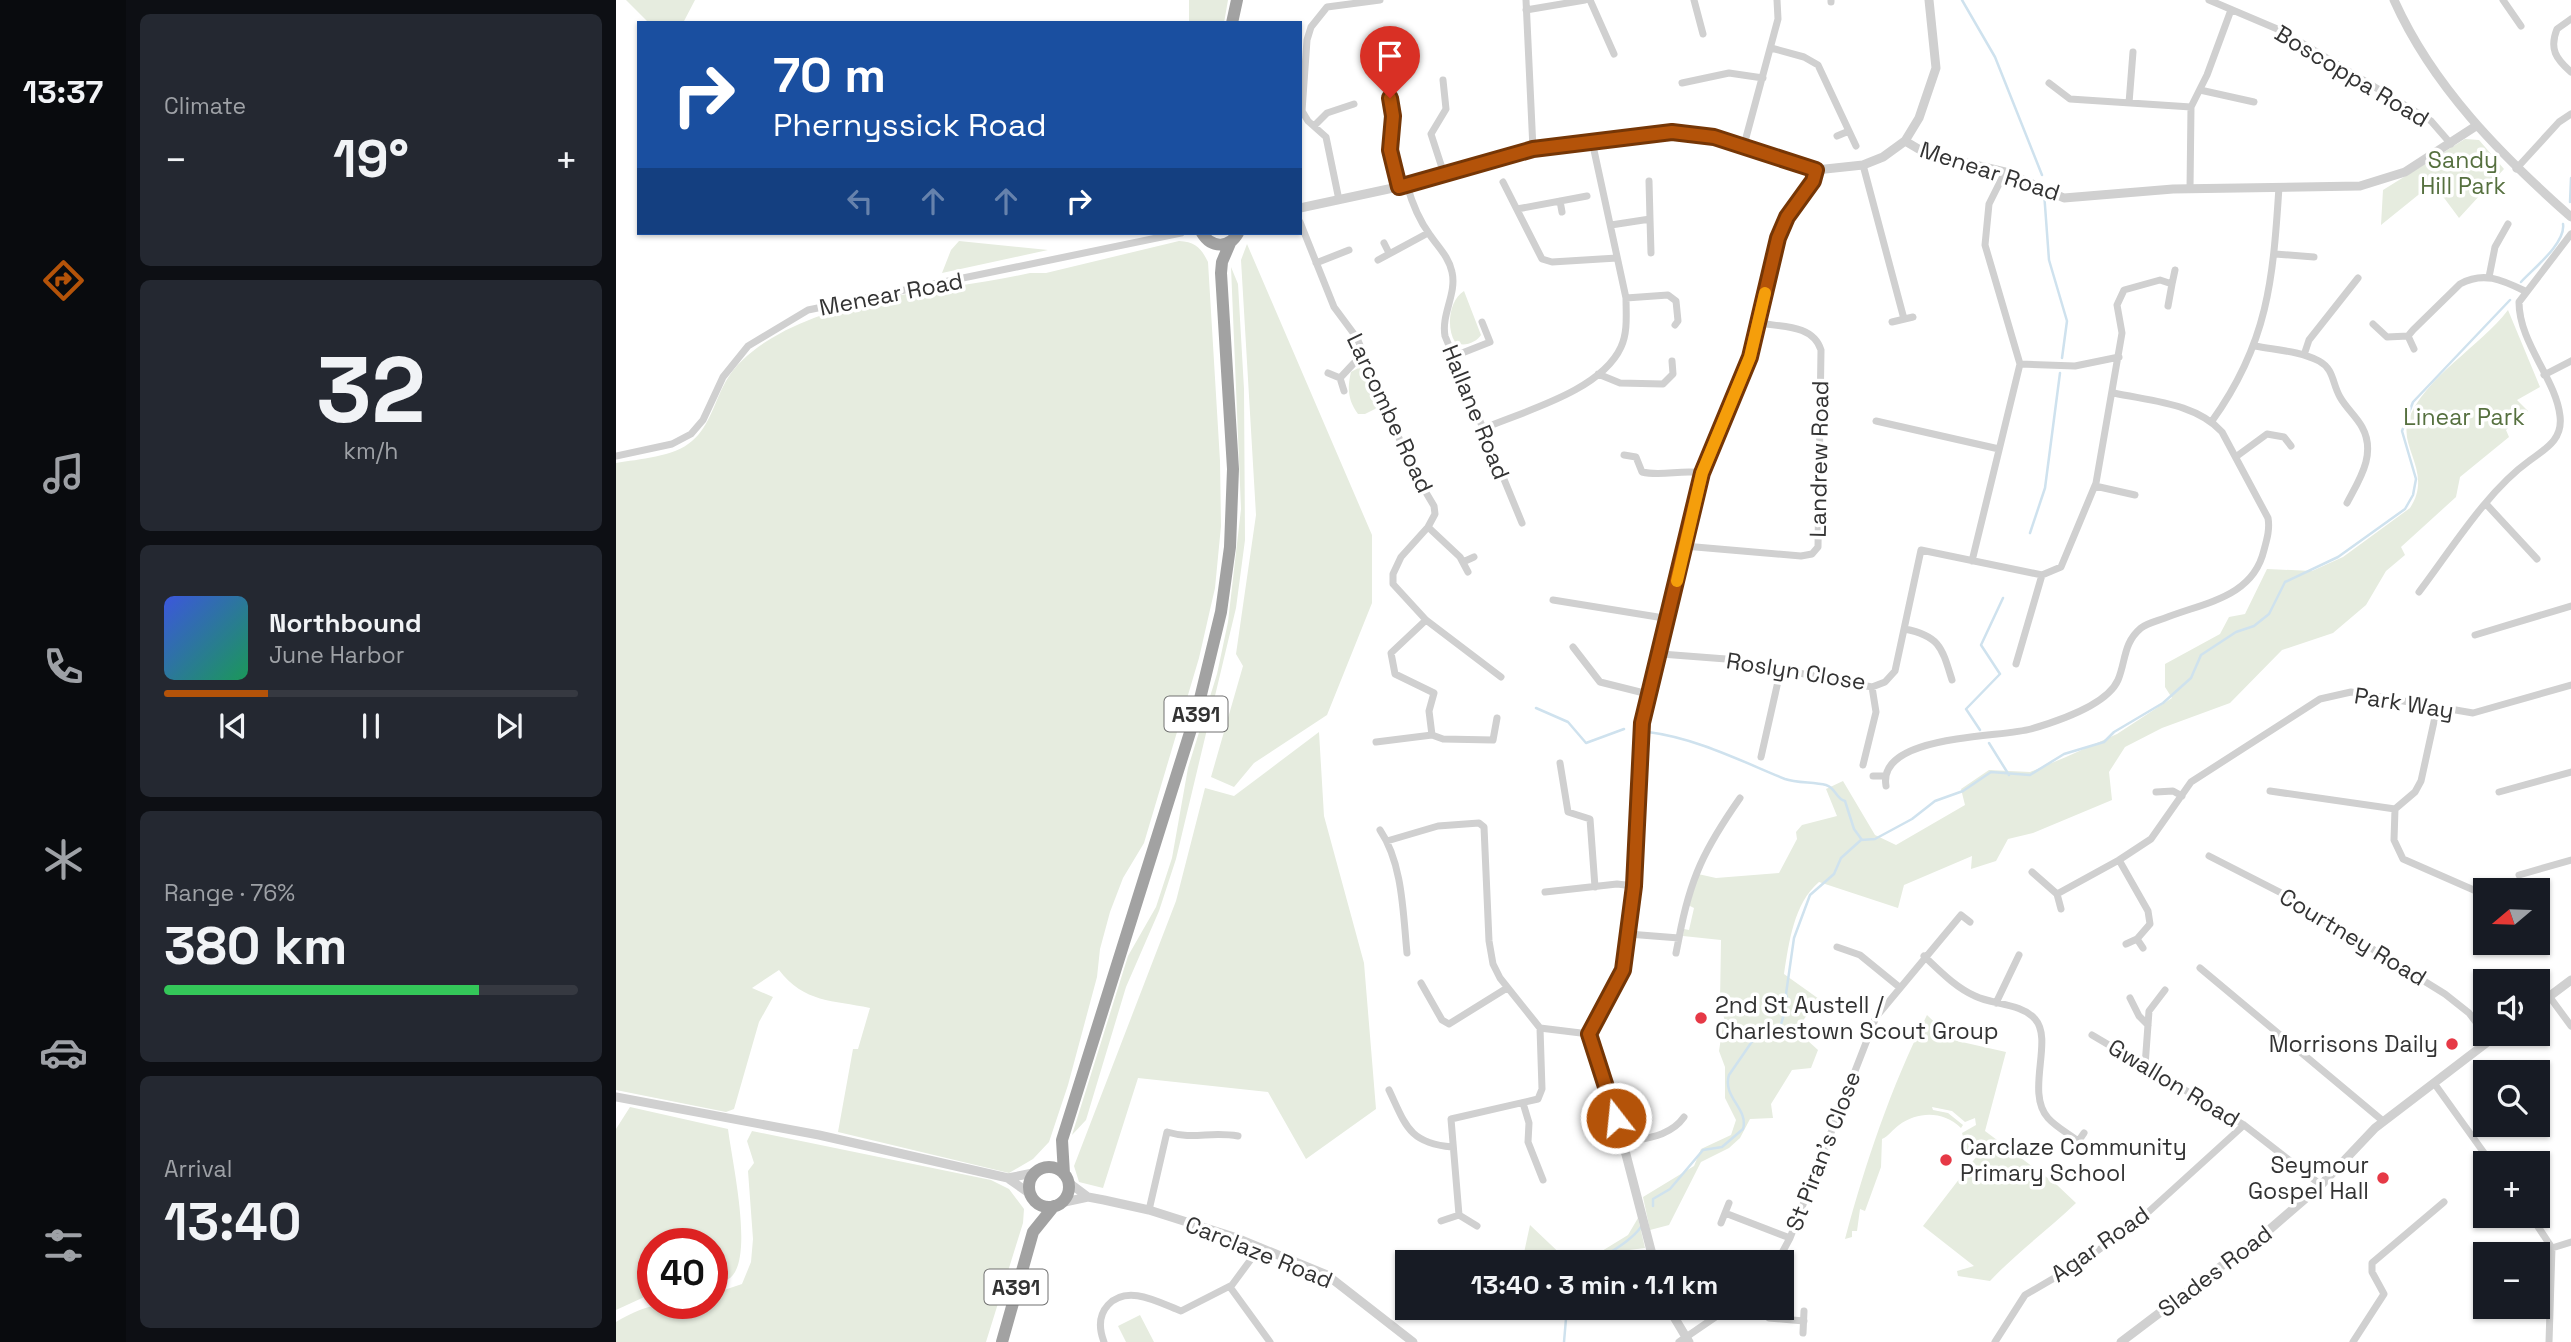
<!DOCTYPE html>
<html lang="en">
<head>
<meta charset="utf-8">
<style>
  :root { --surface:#171b24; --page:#242831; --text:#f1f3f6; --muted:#9ea1a6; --line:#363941; --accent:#b45309 }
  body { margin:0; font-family:"Space Grotesk",sans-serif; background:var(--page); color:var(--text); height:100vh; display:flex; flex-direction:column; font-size:26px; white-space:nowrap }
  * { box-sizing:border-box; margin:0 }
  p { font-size:23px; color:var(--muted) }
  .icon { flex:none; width:38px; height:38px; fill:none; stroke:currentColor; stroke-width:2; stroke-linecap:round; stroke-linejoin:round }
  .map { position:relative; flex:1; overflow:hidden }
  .side { display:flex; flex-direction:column; gap:14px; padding:14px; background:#0d0f14; width:490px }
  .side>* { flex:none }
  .top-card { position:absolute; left:21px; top:21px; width:665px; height:214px; border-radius:0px; box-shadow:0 2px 5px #0004; background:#1a4fa0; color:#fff; overflow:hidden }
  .needle { width:46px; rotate:251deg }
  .buttons { position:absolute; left:1857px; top:878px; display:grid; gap:14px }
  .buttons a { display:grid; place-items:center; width:77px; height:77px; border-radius:0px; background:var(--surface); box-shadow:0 2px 5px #0004; font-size:35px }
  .speed { position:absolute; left:21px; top:1228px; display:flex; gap:14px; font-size:35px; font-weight:700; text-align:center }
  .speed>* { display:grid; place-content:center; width:91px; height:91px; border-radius:50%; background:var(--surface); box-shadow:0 2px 5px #0004; line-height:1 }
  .speed .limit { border:10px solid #d22; background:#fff; color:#111 }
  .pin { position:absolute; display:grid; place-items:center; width:60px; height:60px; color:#fff; margin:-72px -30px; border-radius:50% 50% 50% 0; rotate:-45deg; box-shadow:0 0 7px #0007 }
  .pin .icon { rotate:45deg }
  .me { position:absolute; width:77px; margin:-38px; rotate:344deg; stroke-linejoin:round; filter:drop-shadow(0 0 5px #0008) }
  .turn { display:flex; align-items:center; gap:24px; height:147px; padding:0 21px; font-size:32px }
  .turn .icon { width:91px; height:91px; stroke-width:2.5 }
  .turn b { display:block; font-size:49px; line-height:60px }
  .lanes { display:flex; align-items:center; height:66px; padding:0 21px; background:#0003; justify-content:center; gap:35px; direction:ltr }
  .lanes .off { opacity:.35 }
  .big { font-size:52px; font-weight:700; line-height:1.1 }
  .side .tile { flex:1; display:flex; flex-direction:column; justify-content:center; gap:10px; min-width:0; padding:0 24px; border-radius:10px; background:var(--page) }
  .side .dial { align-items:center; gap:0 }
  .dial b { font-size:91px; line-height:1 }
  .song { display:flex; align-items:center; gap:21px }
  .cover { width:84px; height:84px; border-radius:10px; background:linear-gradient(135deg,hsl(230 70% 55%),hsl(150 70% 35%)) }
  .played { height:7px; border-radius:4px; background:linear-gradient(90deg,var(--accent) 25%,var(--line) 25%) }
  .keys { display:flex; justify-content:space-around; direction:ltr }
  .heat { display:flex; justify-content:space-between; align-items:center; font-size:38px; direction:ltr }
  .charge { height:10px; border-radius:5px; background:linear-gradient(90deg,#34c759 76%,var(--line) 0) }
  .trip { position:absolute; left:779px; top:1250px; width:399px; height:70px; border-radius:0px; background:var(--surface); box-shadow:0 2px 5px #0004; font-weight:700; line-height:70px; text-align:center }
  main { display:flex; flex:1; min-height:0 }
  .menu { display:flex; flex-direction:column; width:126px; justify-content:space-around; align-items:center; background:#090b0e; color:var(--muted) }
  .menu .icon { width:49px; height:49px }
  .menu .active { color:var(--accent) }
  .menu b { font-size:32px; color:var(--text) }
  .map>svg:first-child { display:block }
  .green { fill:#e6ecdf }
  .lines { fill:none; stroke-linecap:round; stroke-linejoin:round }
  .stream { stroke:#cfe2ee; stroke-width:2.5 }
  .minor { stroke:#d0d0d0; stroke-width:7 }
  .tertiary { stroke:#d0d0d0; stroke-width:9 }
  .trunk { stroke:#a2a2a2; stroke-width:12 }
  .route-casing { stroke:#753606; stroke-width:18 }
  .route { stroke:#b45309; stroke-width:12 }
  .slow { stroke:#f59e0b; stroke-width:12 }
  .poi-dot { fill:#e63946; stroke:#fff; stroke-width:2.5 }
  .labels { text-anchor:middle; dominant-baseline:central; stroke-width:7; stroke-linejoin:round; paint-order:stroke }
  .shield { fill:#fff; stroke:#707070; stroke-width:2 }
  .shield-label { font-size:21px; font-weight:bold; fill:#333 }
  .street-label { font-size:23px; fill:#333; stroke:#fff }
  .park-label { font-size:23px; fill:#56703f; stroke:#fff }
  .poi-label { font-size:23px; fill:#333; stroke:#fff; text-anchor:start }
</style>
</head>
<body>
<main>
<nav class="menu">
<b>13:37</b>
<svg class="icon active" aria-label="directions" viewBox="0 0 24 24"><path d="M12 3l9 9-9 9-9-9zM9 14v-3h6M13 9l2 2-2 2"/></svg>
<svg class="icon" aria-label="music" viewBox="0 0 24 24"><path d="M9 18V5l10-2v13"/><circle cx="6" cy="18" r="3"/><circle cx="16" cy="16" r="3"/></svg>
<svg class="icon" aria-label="phone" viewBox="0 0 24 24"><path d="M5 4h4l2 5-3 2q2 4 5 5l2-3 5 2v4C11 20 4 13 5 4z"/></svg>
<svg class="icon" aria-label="climate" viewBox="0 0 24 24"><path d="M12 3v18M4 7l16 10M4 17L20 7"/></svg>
<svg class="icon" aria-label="car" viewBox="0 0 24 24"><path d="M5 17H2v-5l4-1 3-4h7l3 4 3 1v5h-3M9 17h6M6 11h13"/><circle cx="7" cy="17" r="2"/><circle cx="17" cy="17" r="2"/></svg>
<svg class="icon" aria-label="filters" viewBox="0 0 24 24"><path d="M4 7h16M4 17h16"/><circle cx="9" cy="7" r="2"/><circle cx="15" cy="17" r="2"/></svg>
</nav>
<section class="side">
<div class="tile"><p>Climate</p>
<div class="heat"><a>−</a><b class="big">19°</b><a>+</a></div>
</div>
<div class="tile dial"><b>32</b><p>km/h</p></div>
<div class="tile">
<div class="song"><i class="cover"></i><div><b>Northbound</b><p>June Harbor</p></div></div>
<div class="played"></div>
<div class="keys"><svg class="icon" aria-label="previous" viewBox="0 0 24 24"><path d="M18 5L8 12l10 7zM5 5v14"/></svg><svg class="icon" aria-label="pause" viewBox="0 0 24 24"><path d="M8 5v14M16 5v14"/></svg><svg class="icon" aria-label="next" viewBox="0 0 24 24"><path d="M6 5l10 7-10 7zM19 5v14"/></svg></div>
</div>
<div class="tile"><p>Range · 76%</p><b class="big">380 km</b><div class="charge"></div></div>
<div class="tile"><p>Arrival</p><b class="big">13:40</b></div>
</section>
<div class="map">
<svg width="1955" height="1342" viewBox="0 0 1955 1342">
  <rect width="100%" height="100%" fill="#fff"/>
  <path class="green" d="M10,0H79L67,23H33Z
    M573,0H612L608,23H573Z
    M1849,139L1863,140L1888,169L1843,218L1817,183L1765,225L1767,190Z
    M343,241L432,250L326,273L335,250Z
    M563,241C580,242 585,248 592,262L604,461L605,526L599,588L583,658L528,843L507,878L494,912L484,949L481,977L452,1085L433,1142L417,1159L393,1173L222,1132L237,1049H242L254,1008C217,1000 188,1003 163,970L136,988L157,997L143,1022L118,1109L110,1112L0,1090V463C23,459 58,457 76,441C94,426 99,400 110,381C120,363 139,348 156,338C232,293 329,292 414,273H430Z
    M631,244L756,535V603L711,715L638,763L618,787L595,777L627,666L620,654L640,515L625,260Z
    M615,267L622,284L628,389L629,540L620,608L560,859L543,911L510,987L470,1120L456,1135L512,956L540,907L556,858L572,768L601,674L612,622L625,509Z
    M848,291L865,335C861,342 847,348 839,342C830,328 833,300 848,291Z
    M1892,310L1924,387L1901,400L1912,411L1890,430L1893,437L1844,477L1840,497L1785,547L1789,555L1770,571L1750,605L1717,633L1666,650L1614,703L1546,728L1509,747L1493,772L1496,800L1417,833L1392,839L1380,861L1355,869L1356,856L1288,885L1282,908L1203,882C1178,903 1173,942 1168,974L1203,999L1180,1030L1202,1050L1195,1068L1176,1070L1155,1104L1157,1118L1134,1119L1124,1138L1113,1148L1085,1162L1053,1225L1034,1230L1027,1197L1078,1166L1085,1149L1115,1135L1120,1120L1109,1098V1067L1103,1051L1108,1018L1104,1003L1105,940L1067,936L1068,929L1073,930L1078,908L1072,905L1082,874L1100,878L1163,873L1181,839L1180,832L1186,825L1221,816L1210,789L1227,781L1259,835L1280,845L1349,805L1345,789L1373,770L1414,772L1450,757L1501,734L1556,698L1549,687V664L1604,634L1613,617L1629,614L1651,569L1696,571L1727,557L1794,508C1817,473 1783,448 1792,421C1808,377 1865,346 1892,310Z
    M746,366L765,406L749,414H742C732,401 731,388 735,372Z
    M703,732L708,816L748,963L760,1109L690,1159L652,1092L522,1078L487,1188L463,1182L458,1166L560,901L589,788L618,796Z
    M1311,1015L1337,1040L1390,1052L1369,1131L1441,1185L1460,1203C1432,1230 1400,1253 1374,1281L1342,1276L1341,1271L1358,1266L1307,1226L1364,1152L1362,1150L1358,1155H1353L1346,1133L1360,1125L1359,1118L1349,1122L1336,1111L1316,1107L1317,1110L1332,1113L1347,1125L1345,1128C1327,1111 1303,1111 1283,1125C1276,1130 1273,1136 1266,1139L1265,1167L1249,1211L1244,1209L1241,1231H1236V1237L1229,1239C1250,1161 1275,1087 1311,1015Z
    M14,1107L112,1129C116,1161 135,1244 119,1272C114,1281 106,1282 96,1285V1244H37V1293L0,1310V1129Z
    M136,1131L375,1180L393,1189L408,1209L407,1223L370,1342H0V1322C40,1299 51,1304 96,1304V1294L126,1284L135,1262L137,1239L132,1171L138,1163L131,1141Z
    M1022,1218L1029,1248L1013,1250L996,1262H968L1012,1235Z
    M914,1225L953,1262H906Z
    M524,1315L538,1342H510L502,1326Z"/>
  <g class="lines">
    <path class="stream" d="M1346,0L1379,57L1426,175
      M1428,192L1433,260L1451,321L1446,358
      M1954,202L1955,178
      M1905,282C1917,269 1950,243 1947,224
      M1414,533L1429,488L1444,373
      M920,708L952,722L970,743L1008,729
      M1364,730L1350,709L1384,674L1365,645L1387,598
      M1032,732C1080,738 1125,761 1169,779C1180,783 1198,782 1210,785C1220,788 1220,799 1229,801L1238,829L1246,840
      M1373,743L1393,775
      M1037,1206V1199L1054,1189L1087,1150L1106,1147L1127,1129C1133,1109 1106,1097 1113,1075L1146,1027H1152L1162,1034L1172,1001L1170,994L1178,938L1194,895L1218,874L1225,858L1245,840L1259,839L1296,819L1319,801L1347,791L1375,772L1414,775L1448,754L1488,742L1498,732L1547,703L1575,678L1585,655L1620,632L1638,626L1653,614L1669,582L1722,557L1789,509L1797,495L1800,479L1786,431L1797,402L1894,300
      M979,1262C994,1252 1015,1241 1025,1227
      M948,1342L951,1307"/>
    <path class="minor" d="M910,0L917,149
      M974,0L998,54
      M1078,0L1087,34
      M1215,0V2
      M1593,0L1666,31L1815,121L1835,144
      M1887,0L1905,26
      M910,10L969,0
      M1955,19L1941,29C1933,49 1940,59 1955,72
      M1155,48L1188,57L1202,65L1240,146
      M776,79L771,80L777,116L774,150L784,187
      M827,80L830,109L815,134L828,174
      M1066,83L1113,73L1147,78
      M1433,83L1454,99L1575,107
      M1584,90L1638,102
      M1513,103L1517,52
      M698,126L711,113L738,104
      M1221,136L1233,131
      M1128,145L1162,19L1161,0
      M1247,165L1288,319
      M1900,169L1943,122L1955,114
      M887,182L926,259L936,262L1001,258
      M791,185C796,203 803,220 814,235C822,247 833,257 836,272C841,294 825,314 829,336L906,523
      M1574,189L1575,107L1591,75L1615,10
      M723,200L710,137L692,121L686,111L691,40L695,27L711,7L764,0
      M944,201L946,212
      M901,209L971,196
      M1034,219L1035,253
      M684,222L718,307L741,338L796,469L818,506L819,514L812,527L785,557L777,574V584L810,620L885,677
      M995,225L1034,219L1033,181
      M768,243L773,253
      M1659,254L1698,257
      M762,260L812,233
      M700,263L733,250
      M1873,277L1879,247L1892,224
      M1556,284L1559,270
      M1010,298L1052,295L1060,301L1062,321L1059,325
      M1276,322L1297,317
      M1757,324L1771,337L1792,336
      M1639,346C1660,350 1684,351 1703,361C1718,369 1716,383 1724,397C1730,408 1740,416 1746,427C1761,454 1743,480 1731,503
      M1798,349L1792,336L1797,330L1844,284C1868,271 1886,280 1909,291
      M1688,355L1693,340L1742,278
      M836,357L874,342L866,322
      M1404,364L1459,366L1503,357
      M712,373L724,378L738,363L749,357
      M982,374L1004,383L1047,384L1057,374L1056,361
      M1928,375L1955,361
      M724,378L728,391
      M1260,421L1383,449
      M1596,421C1652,343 1657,280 1663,187
      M866,429C908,411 985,391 1005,347C1012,332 1010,314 1010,298L976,141
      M1008,455L1020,457L1026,472C1046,477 1066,469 1086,473
      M0,456L56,444L75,434L87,420L107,377L132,346L192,310L565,233
      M1621,456L1651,434L1668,437L1675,446
      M1479,486L1519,495
      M1871,505L1921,559
      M812,527L844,557L852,572
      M1068,546L1185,556L1196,554L1202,547L1205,350C1197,324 1165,327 1142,323
      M1356,561L1404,364L1369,245L1373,204L1389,172
      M847,562L858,557
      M1803,592C1835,550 1871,491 1913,461C1929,449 1947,440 1944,416C1940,379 1903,343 1903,302L1955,234
      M937,600L1054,619
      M810,620L775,653L779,674L818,693L813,711L816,735L827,739L877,740L881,718
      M1289,629C1324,636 1326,648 1336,680
      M1859,635L1955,606
      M957,647L984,682L1032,694
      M1045,654L1110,659L1256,687L1269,682L1279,671L1305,550L1426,575L1445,567L1480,483L1506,333L1501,305L1508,290L1544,280L1556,284L1552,306
      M1400,664L1426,575
      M1821,708L1805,781L1799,792L1779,809L1778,840L1787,859L1860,891
      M760,742L816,735
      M1145,757L1165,668
      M944,763L952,812L974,819L979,887
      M1247,765L1260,712L1256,687
      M1257,776H1268
      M1270,786C1261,734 1383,738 1415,729C1439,722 1491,705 1502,680C1510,661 1507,643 1525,628C1531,623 1541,621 1549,618C1590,602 1637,597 1648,550C1651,539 1654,529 1652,518L1606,432C1580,403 1534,401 1498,393
      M1654,791L1779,809
      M1540,792L1557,791L1566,796
      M1883,792L1955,772
      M764,830C787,864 787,914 791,953
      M771,841L822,826L863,823L868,827L873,941L877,964L884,978L924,1028L973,1034
      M1593,856L1671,896L1829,994L1853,1013L1869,1034
      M1503,860L1532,911L1534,924L1521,939L1510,944
      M1416,872L1441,894L1503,860L1535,839L1575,782L1704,699L1735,692L1857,713L1955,685
      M1903,875L1955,860
      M929,892L1001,884L1018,886
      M1441,894L1445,909
      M1012,934L1063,938C1074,878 1089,848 1124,798
      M1521,939L1527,948
      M1221,947L1244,955L1282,986
      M1060,953L1063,938
      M1308,956C1324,971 1339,987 1359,996C1377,1005 1405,1003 1419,1019C1438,1040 1409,1092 1432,1118C1440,1127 1453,1134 1462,1141
      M1584,968L1767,1121
      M805,983L826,1020L833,1024L891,988
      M1933,996L1955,1026
      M1514,998L1523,1016L1532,1025
      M1380,1003L1403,955
      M1476,1035L1628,1125L1705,1185
      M1529,1066L1533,1011L1549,990
      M1818,1083L1876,1164
      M773,1090C790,1126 793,1143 836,1147
      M907,1103L913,1123L912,1142L927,1180
      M1007,1143C1029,1138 1054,1137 1068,1117
      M1457,1149L1468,1133
      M533,1210L551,1132C578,1140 594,1131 622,1136
      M1109,1213L1174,1238
      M1915,1216L1936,1248L1933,1342
      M825,1221L843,1215
      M1105,1223L1113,1203
      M861,1226L843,1215L835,1119L922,1099L926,1089L924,1028
      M1936,1248L1955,1242
      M1161,1262L1174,1238L1260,1017L1345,915L1354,922
      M614,1287L654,1342
      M1140,1307L1153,1318L1188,1321
      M1187,1333L1188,1311
      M488,1342C483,1329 482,1316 492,1305C511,1284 542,1302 565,1311L616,1285L644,1247
      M1063,1342L1114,1307
      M1379,1342L1409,1295L1464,1263L1518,1225L1628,1125
      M1737,1342L1768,1294L1756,1272V1263L1828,1202"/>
    <path class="tertiary" d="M1778,0C1817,87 1885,155 1955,217
      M1289,141L1311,154L1389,172L1448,198L1557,189L1744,186L1789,172L1860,126
      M684,208L791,185L917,149L1056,132L1098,137L1200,170L1247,165L1267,157L1289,141L1303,118L1320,68L1313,0
      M1922,1005L1955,980
      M0,1097L203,1135L392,1178L417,1173
      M393,1179L413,1193
      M452,1182L472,1197
      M444,1203L472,1197L488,1200L533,1210L618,1237L711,1275L797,1342
      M1038,1262L994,1093L973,1034L1007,970L1018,886L1026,723L1054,619L1086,473L1134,357L1162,238L1171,217L1197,181L1200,170
      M1052,1307L1073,1342
      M1505,1342L1653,1230L1705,1185L1759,1128L1882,1034"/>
    <path class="trunk" d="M616,23L621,0
      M586,233C595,248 613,249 622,233
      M413 1187a20 20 0 1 1 40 0a20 20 0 1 1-40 0Z
      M448,1174L446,1140L582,707L605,612L614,547L617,469L605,273L606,262L615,241
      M386,1342L417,1232L438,1206"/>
  </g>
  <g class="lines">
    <defs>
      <path id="route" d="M774,98L777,116L774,150L783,187L917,149L1056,132L1098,137L1200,170L1197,181L1171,217L1162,238L1134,357L1086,473L1026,723L1018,886L1007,970L973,1034L1000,1118"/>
    </defs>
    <use href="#route" class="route-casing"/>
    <use href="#route" class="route"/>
    <path class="slow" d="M1061,581L1086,473L1134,357L1149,293"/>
  </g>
  <g class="poi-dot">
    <circle cx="1085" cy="1018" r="7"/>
    <circle cx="1836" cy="1044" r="7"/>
    <circle cx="1330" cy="1160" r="7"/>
    <circle cx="1767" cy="1178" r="7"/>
  </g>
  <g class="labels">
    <g class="shield">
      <rect x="548.5" y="696.5" width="63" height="35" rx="5"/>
      <rect x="368.5" y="1269.5" width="63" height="35" rx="5"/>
    </g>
    <g class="shield-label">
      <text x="580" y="714">A391</text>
      <text x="400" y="1287">A391</text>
    </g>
    <g class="street-label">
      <text transform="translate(1736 76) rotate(31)">Boscoppa Road</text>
      <text transform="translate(1374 171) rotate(18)">Menear Road</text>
      <text transform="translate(275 294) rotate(-11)">Menear Road</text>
      <text transform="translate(860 412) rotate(68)">Hallane Road</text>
      <text transform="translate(774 413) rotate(65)">Larcombe Road</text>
      <text transform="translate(1203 459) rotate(-89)">Landrew Road</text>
      <text transform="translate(1180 671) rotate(9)">Roslyn Close</text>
      <text transform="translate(1788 703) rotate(9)">Park Way</text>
      <text transform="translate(1737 937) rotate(31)">Courtney Road</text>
      <text transform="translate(1558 1083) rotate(31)">Gwallon Road</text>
      <text transform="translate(1207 1151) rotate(-69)">St Piran's Close</text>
      <text transform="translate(1484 1244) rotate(-35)">Agar Road</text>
      <text transform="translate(643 1252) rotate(22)">Carclaze Road</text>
      <text transform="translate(1599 1271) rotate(-37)">Slades Road</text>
    </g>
    <g class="park-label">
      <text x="1847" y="160">Sandy<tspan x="1847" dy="26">Hill Park</tspan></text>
      <text x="1848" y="417">Linear Park</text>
    </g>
    <g class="poi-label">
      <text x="1099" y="1005">2nd St Austell /<tspan x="1099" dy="26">Charlestown Scout Group</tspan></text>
      <text x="1822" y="1044" text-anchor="end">Morrisons Daily</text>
      <text x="1344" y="1147">Carclaze Community<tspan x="1344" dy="26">Primary School</tspan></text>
      <text x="1753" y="1165" text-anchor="end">Seymour<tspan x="1753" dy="26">Gospel Hall</tspan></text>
    </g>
  </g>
</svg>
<div class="buttons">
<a><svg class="needle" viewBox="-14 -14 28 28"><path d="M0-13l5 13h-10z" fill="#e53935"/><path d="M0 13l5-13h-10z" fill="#9ea1a6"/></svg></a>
<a><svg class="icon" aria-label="sound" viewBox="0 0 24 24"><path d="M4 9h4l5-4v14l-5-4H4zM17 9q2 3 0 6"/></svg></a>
<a><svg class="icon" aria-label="search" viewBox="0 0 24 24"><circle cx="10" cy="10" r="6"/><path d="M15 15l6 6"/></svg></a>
<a>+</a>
<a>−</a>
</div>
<div class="speed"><div class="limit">40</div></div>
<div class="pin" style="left:774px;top:98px;background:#d93025"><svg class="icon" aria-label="arrive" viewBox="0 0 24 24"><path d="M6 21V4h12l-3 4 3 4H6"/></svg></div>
<svg class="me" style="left:1000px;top:1118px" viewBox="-20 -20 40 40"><circle r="17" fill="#b45309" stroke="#fff" stroke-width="3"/><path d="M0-11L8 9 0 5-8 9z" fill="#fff"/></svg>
<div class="trip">13:40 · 3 min · 1.1 km</div>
<div class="top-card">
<div class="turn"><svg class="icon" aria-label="right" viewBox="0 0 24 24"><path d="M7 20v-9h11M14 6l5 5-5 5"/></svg><div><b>70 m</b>Phernyssick Road</div></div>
<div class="lanes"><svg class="icon off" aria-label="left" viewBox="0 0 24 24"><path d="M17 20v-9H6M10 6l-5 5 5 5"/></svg><svg class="icon off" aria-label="ahead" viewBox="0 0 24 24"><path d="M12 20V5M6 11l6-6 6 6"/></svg><svg class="icon off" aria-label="ahead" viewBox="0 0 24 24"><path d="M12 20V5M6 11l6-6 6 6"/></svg><svg class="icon" aria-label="right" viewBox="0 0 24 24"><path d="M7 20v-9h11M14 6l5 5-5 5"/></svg></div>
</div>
</div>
</main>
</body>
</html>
